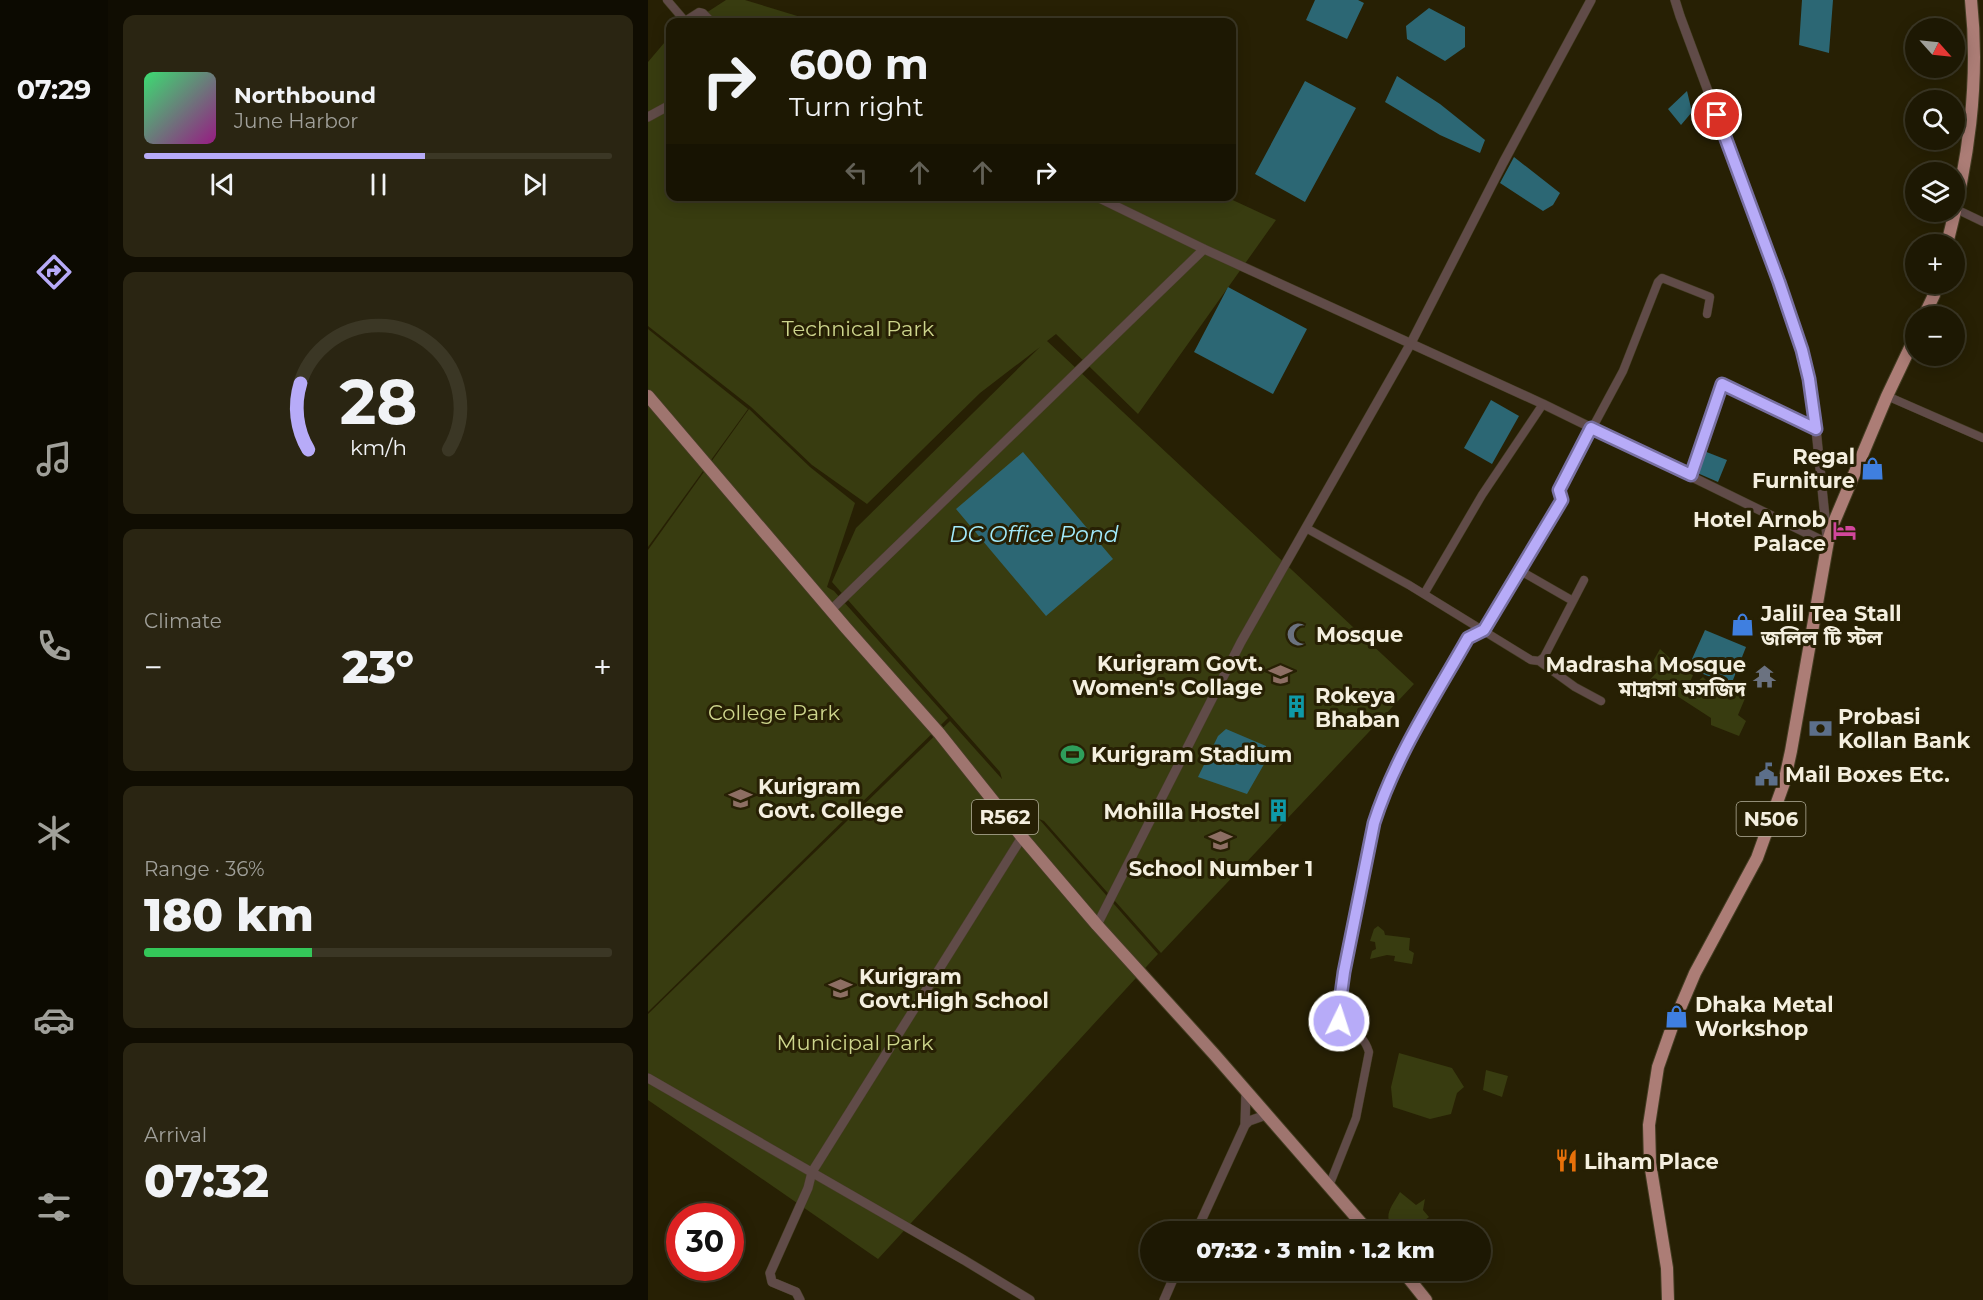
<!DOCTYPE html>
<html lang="en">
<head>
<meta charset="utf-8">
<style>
  :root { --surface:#1d1803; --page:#2a2512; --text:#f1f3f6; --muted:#a0a09a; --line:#3b3725; --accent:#b7abf8 }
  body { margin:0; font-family:Montserrat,"Noto Sans Bengali",sans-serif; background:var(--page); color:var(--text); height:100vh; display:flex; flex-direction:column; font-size:22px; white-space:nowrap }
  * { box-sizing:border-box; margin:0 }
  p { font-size:20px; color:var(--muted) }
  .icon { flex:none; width:33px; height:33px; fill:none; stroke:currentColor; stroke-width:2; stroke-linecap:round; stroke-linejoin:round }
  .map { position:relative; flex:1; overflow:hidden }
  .sheet { display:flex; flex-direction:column; gap:15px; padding:15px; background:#100d02; width:540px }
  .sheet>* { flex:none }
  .banner { position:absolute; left:18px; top:18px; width:570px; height:183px; border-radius:12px; box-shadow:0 3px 15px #0003,0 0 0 2px var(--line); background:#1d1803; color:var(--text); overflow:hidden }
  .needle { width:39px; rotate:117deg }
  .tools { position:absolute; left:1257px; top:18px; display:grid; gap:12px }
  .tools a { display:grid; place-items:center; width:60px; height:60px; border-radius:50%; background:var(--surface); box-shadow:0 3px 15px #0003,0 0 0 2px var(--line); font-size:30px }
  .speed { position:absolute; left:18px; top:1203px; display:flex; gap:12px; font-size:30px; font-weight:700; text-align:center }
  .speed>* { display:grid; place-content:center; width:78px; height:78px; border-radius:50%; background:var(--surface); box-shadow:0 3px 15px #0003,0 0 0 2px var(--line); line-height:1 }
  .speed .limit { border:9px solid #d22; background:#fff; color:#111 }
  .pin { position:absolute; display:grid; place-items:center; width:51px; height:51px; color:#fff; margin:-26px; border:3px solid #fff; border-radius:50%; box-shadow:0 2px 6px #0007 }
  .me { position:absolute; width:66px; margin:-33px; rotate:4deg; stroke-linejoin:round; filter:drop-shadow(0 0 4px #0008) }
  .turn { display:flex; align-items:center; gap:21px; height:126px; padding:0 24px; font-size:27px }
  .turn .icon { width:78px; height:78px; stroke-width:2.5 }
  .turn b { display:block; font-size:42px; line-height:51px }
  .lanes { display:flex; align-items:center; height:57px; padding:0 24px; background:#0003; justify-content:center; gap:30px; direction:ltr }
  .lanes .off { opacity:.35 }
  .big { font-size:45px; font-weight:800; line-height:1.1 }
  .sheet .widget { flex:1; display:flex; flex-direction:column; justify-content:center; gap:9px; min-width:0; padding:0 21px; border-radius:12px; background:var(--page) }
  .sheet .dial { align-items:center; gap:0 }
  .dial svg { height:156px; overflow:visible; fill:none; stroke:var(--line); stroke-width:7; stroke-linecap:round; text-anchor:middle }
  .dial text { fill:var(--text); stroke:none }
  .song { display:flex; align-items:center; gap:18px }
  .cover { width:72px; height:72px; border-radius:9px; background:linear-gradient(135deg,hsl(140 70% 55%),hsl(310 70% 35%)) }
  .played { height:6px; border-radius:3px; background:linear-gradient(90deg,var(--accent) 60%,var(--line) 60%) }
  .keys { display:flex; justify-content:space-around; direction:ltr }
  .heat { display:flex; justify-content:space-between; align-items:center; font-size:33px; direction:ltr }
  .charge { height:9px; border-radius:4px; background:linear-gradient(90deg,#34c759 36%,var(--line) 0) }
  .trip { position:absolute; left:492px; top:1221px; width:351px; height:60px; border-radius:30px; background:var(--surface); box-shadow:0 3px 15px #0003,0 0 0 2px var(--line); font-weight:800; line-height:60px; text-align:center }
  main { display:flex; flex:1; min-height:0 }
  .menu { display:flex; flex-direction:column; width:108px; justify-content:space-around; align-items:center; background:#0c0a01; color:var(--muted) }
  .menu .icon { width:42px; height:42px }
  .menu .active { color:var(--accent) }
  .menu b { font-size:27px; color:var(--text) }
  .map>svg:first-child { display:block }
  .green { fill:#383c10 }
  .water { fill:#2c6774 }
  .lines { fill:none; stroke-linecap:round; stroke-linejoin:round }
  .minor-casing { stroke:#443d23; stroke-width:9 }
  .tertiary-casing { stroke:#443d23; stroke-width:10 }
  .primary-casing { stroke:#443d23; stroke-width:14 }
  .trunk-casing { stroke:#443d23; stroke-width:14 }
  .minor { stroke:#604b48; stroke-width:8 }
  .tertiary { stroke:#604b48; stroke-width:9 }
  .primary { stroke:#9f756f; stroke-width:12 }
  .trunk { stroke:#ac7d76; stroke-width:12 }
  .route-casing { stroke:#776fa1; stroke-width:15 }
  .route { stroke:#b7abf8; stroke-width:10 }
  .labels { text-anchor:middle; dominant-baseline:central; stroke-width:6; stroke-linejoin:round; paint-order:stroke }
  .shield { fill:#272004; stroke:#b6b19d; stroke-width:1.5 }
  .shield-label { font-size:20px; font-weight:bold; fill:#f4efdf }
  .park-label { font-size:21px; fill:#cdd58c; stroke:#272004 }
  .poi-label { font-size:21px; font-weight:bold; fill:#f4efdf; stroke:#272004; text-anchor:start }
  .water-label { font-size:22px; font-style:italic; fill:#a1eafb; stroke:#272004 }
</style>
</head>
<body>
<main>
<nav class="menu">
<b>07:29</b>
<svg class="icon active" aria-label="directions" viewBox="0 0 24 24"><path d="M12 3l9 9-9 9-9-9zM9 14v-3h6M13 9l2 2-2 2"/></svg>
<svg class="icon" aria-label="music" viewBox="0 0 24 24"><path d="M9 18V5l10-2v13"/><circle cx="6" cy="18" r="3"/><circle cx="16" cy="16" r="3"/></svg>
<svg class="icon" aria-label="phone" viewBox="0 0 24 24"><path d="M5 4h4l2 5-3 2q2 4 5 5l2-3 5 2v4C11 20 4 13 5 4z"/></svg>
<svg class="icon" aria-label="climate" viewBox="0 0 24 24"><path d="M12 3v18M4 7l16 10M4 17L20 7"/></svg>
<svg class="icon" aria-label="car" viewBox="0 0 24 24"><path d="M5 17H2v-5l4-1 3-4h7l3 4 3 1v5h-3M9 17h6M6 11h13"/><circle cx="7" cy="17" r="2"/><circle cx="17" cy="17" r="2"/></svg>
<svg class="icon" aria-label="filters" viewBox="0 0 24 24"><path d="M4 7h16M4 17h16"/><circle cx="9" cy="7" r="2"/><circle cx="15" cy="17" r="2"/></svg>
</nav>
<section class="sheet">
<div class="widget">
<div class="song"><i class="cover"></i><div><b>Northbound</b><p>June Harbor</p></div></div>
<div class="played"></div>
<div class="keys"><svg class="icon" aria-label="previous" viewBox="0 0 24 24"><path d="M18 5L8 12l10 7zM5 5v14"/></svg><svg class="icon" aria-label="pause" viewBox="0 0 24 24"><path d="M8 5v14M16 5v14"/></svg><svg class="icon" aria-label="next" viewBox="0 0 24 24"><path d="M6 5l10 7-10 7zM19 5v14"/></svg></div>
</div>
<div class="widget dial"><svg viewBox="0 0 100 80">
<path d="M14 69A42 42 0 1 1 86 69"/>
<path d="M14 69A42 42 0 0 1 10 35" stroke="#b7abf8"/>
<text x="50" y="56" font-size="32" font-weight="700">28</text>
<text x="50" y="72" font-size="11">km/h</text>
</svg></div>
<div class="widget"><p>Climate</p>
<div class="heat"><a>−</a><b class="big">23°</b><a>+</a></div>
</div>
<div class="widget"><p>Range · 36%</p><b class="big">180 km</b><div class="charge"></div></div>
<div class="widget"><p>Arrival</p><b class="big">07:32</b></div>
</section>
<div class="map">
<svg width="1335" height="1300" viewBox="0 0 1335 1300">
  <rect width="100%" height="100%" fill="#272004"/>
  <path class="green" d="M78,0H97L169,22H44Z
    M22,36V196H576L628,220L490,414L408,334L399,341L766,684L513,953L396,821L391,819L510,954L230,1259L0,1100V1014L302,721L354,779L352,772L184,582L208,528L392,347L332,393L219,504L164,465L103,407L0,326V62Z
    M0,329L100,409L0,547Z
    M101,409L162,467L207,503L179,587L186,591L300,718L0,1012V550Z
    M1012,649L1037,672L1045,675L1042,682H1049L1055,677L1061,683H1065L1098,696L1090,715L1098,721L1091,736L1063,725V718L1026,694L998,684L1009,672L1003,665Z
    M730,926L736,931L737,935L762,938L761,950L766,953L764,964L746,961L747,956L739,955L722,959L724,951L728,949L727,942L722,941L726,929Z
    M751,1053L804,1068L816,1087L809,1093L803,1114L782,1119L745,1107L743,1087Z
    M838,1070L860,1076L854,1097L835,1090Z
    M752,1192L768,1205L777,1199L775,1210L781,1217L763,1231H745C735,1214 743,1208 752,1192Z"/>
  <path class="water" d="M667,0H710L716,3L699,39L658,20Z
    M1154,0H1185L1181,53L1151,45Z
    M781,8L817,27V47L797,61L759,39L758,26Z
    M749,76L792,104L837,140L832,153L792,135L737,102Z
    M657,81L708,108L657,202L607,174Z
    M1039,91L1044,112L1033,125L1020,109Z
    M866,157L912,193L905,205L895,211L852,183Z
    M580,287L659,329L625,394L546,352Z
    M843,400L871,416L844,464L816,448Z
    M1056,451L1079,460L1070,482L1047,472Z
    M375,452L465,559L398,616L308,509Z
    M1057,630L1098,647L1083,685L1040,668Z
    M578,729L618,746L619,759L599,794L550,777L570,736Z"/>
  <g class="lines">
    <defs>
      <path id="minor" d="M19,0L37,21L51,12L55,13L64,22
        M1308,209L1335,222
        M1239,396L1335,438
        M1043,475L1074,384L1168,429
        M658,528L761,585L883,660L891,661L896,657L936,580
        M871,570L925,601
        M776,594L834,495L895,404
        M891,661L927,687L953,701
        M681,1186L708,1118L721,1052C715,1033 705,1033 691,1021L690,1016L696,972L726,823C746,757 786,698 820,638L836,630L914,500L911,490L975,371L1010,282L1014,278L1062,297L1059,314"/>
      <path id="tertiary" d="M1027,0L1032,16L1131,282L1154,350L1161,379L1168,429L1179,537
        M0,117L22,105
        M447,196L556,249L895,404L1179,543
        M183,610L556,249
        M449,925L593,642L763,343L855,163L943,0
        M0,1078L316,1260L382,1300
        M597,1125L601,1121L618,1115
        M548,1232L597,1125L598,1092
        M152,1300L148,1292L124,1282L122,1273L160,1188L164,1172L374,837
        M516,1300L529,1270"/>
      <path id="primary" d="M0,396L198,628L291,733L374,837L449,925L566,1054L721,1232
        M754,1270L778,1300"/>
      <path id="trunk" d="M1299,244C1320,164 1332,83 1323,0
        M1276,316L1286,295L1289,284
        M1020,1300L1019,1268L1002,1163L1001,1125L1010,1067L1024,1027L1047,973L1109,858L1136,783L1143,751L1180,541L1186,522L1239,396L1268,335"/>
    </defs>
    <use href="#minor" class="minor-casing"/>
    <use href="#tertiary" class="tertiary-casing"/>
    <use href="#primary" class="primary-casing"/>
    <use href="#trunk" class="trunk-casing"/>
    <use href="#minor" class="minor"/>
    <use href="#tertiary" class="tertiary"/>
    <use href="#primary" class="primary"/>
    <use href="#trunk" class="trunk"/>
  </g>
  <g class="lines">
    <defs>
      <path id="route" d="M691,1021L690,1016L696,972L726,823C747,757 786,698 820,638L836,630L914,500L911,490L943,428L1043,475L1074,384L1168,429L1161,379L1154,350L1131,282L1069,115"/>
    </defs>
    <use href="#route" class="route-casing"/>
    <use href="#route" class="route"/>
  </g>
  <defs>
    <symbol id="shop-bare" viewBox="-9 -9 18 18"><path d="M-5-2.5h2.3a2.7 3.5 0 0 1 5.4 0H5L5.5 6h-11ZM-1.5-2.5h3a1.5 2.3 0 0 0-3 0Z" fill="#3f7fe0" stroke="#272004" stroke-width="2.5" paint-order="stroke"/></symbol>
    <symbol id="hotel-bare" viewBox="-9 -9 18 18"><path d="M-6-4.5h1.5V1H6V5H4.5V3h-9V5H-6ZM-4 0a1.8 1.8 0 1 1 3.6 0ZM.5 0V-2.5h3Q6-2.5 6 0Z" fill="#d1479c" stroke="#272004" stroke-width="2.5" paint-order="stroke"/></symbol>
    <symbol id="mosque-bare" viewBox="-9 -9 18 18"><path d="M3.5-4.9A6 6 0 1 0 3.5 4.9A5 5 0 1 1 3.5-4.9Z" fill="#6b7280" stroke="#272004" stroke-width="2.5" paint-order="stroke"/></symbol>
    <symbol id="university-bare" viewBox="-9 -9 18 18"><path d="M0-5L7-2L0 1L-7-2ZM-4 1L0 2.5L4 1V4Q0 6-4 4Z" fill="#8d6e63" stroke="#272004" stroke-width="2.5" paint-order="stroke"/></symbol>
    <symbol id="temple-bare" viewBox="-9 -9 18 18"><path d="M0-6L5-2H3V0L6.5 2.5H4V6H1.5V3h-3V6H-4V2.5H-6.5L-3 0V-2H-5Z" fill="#6b7280" stroke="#272004" stroke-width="2.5" paint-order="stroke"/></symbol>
    <symbol id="building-bare" viewBox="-9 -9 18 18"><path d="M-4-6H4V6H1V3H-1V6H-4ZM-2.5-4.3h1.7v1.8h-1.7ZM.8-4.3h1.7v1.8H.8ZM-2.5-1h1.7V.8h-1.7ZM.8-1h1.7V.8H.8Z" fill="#0f9aa8" stroke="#272004" stroke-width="2.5" paint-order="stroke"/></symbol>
    <symbol id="bank-bare" viewBox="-9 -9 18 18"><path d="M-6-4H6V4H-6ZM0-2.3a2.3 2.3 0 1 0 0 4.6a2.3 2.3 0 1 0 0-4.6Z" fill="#5c6f8a" stroke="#272004" stroke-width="2.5" paint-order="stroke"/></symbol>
    <symbol id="stadium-bare" viewBox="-9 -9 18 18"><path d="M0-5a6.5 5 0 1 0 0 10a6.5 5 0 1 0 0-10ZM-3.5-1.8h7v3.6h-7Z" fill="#2e9e5b" stroke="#272004" stroke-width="2.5" paint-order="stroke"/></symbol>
    <symbol id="civic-bare" viewBox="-9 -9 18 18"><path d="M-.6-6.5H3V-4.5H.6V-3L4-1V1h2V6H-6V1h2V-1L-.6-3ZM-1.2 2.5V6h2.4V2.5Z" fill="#5c6f8a" stroke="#272004" stroke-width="2.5" paint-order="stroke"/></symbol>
    <symbol id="school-bare" viewBox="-9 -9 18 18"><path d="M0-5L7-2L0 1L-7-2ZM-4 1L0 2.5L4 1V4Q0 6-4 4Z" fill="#8d6e63" stroke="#272004" stroke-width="2.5" paint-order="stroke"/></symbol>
    <symbol id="restaurant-bare" viewBox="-9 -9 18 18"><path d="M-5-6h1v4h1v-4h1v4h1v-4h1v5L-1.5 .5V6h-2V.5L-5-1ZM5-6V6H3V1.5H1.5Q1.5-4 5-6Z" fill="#e8710a" stroke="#272004" stroke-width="2.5" paint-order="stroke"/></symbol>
  </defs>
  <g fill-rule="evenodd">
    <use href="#shop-bare" x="1208" y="452" width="33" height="33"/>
    <use href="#hotel-bare" x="1180" y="514" width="33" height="33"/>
    <use href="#shop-bare" x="1078" y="608" width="33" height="33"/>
    <use href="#mosque-bare" x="634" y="618" width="33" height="33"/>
    <use href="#university-bare" x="616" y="658" width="33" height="33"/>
    <use href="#temple-bare" x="1100" y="660" width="33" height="33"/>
    <use href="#building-bare" x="632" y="690" width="33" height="33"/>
    <use href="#bank-bare" x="1156" y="712" width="33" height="33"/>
    <use href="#stadium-bare" x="408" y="738" width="33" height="33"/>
    <use href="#civic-bare" x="1102" y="758" width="33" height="33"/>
    <use href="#university-bare" x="76" y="782" width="33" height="33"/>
    <use href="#building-bare" x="614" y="794" width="33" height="33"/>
    <use href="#school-bare" x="556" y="824" width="33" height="33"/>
    <use href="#school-bare" x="176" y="972" width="33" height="33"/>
    <use href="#shop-bare" x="1012" y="1000" width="33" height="33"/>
    <use href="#restaurant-bare" x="902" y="1144" width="33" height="33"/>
  </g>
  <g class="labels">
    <g class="shield">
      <rect x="324" y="800" width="66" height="34" rx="4.5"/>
      <rect x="1088.5" y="802" width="69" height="34" rx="4.5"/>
    </g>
    <g class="shield-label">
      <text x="357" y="817">R562</text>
      <text x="1123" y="819">N506</text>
    </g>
    <g class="park-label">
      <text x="210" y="328">Technical Park</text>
      <text x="126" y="712">College Park</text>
      <text x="207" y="1042">Municipal Park</text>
    </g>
    <g class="poi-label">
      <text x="1207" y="456" text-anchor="end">Regal<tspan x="1207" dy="24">Furniture</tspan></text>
      <text x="1178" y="519" text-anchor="end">Hotel Arnob<tspan x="1178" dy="24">Palace</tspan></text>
      <text x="1113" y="613">Jalil Tea Stall<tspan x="1113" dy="24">জলিল টি স্টল</tspan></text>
      <text x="668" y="634">Mosque</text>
      <text x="615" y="663" text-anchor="end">Kurigram Govt.<tspan x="615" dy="24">Women's Collage</tspan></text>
      <text x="1098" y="664" text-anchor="end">Madrasha Mosque<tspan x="1098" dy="24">মাদ্রাসা মসজিদ</tspan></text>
      <text x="667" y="695">Rokeya<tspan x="667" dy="24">Bhaban</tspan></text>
      <text x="1190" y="716">Probasi<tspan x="1190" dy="24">Kollan Bank</tspan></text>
      <text x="443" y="754">Kurigram Stadium</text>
      <text x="1137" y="774">Mail Boxes Etc.</text>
      <text x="110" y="786">Kurigram<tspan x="110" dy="24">Govt. College</tspan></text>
      <text x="612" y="811" text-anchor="end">Mohilla Hostel</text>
      <text x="573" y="868" text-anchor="middle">School Number 1</text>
      <text x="211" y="976">Kurigram<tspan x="211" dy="24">Govt.High School</tspan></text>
      <text x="1047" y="1004">Dhaka Metal<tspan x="1047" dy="24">Workshop</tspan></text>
      <text x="936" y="1161">Liham Place</text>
    </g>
    <g class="water-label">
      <text x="386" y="534">DC Office Pond</text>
    </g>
  </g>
</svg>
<div class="tools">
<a><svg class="needle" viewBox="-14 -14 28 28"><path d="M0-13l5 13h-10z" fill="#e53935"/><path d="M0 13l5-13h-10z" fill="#a0a09a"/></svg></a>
<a><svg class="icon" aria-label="search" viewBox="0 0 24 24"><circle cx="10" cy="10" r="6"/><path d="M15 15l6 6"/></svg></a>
<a><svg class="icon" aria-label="layers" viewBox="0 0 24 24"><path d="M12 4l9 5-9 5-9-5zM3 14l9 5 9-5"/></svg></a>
<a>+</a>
<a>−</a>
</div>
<div class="speed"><div class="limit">30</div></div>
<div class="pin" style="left:1069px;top:115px;background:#d93025"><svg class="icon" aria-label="arrive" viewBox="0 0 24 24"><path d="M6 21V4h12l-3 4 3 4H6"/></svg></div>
<svg class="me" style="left:691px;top:1021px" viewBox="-20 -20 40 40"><circle r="17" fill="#b7abf8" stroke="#fff" stroke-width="3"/><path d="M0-11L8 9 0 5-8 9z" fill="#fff"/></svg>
<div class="trip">07:32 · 3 min · 1.2 km</div>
<div class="banner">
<div class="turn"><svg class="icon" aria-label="right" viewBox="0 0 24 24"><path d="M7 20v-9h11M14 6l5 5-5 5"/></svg><div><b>600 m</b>Turn right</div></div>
<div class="lanes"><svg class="icon off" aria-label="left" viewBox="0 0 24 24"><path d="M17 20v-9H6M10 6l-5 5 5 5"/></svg><svg class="icon off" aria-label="ahead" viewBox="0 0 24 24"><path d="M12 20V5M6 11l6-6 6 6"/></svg><svg class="icon off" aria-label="ahead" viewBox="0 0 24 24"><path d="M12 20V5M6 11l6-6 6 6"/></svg><svg class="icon" aria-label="right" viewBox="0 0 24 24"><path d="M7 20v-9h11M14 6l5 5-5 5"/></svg></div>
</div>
</div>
</main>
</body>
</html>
